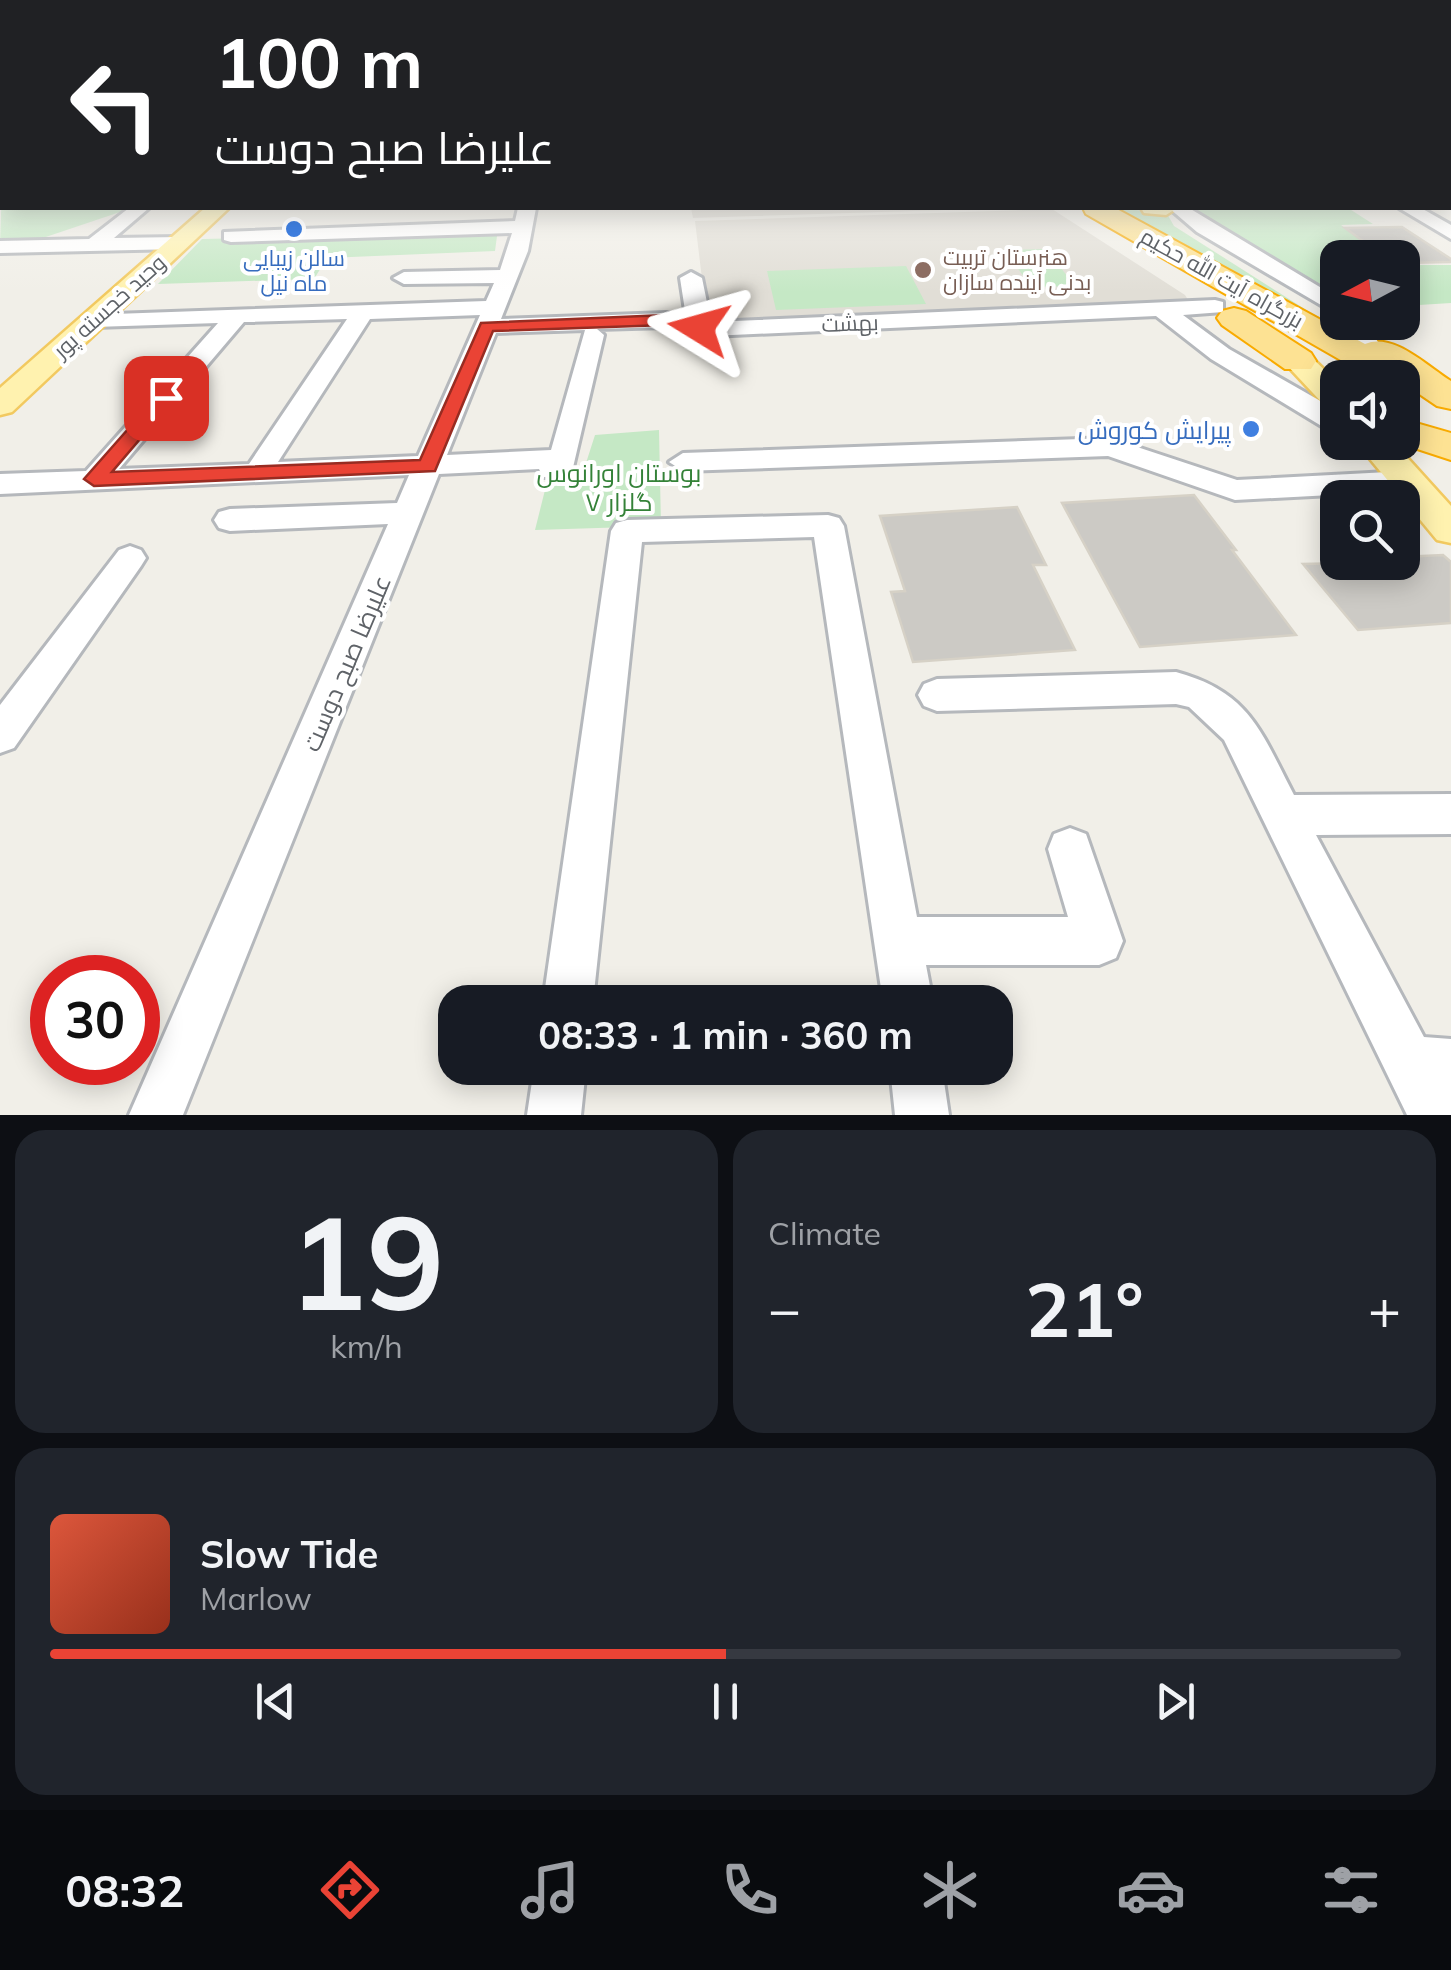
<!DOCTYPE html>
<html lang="en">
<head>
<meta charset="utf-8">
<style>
  :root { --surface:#171b24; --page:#20242c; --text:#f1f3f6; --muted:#9ea1a6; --line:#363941; --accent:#ea4335 }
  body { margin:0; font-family:Mulish,Cairo,sans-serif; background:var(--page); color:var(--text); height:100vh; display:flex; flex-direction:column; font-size:38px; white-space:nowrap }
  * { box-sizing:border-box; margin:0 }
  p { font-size:32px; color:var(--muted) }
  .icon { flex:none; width:55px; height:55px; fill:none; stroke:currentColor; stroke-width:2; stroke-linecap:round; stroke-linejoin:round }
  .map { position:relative; height:1115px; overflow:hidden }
  .sheet { display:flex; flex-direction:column; gap:15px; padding:15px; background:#0d0f14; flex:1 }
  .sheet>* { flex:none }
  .top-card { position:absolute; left:0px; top:0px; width:1452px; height:210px; box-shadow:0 5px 25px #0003; background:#202124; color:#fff; overflow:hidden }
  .needle { width:65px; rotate:263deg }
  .buttons { position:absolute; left:1320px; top:240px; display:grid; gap:20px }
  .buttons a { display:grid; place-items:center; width:100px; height:100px; border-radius:20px; background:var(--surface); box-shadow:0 5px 25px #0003; font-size:50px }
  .speed { position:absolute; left:30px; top:955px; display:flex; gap:20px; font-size:50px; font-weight:700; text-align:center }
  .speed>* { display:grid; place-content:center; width:130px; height:130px; border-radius:50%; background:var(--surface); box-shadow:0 5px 25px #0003; line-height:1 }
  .speed .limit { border:15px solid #d22; background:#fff; color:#111 }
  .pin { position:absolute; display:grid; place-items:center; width:85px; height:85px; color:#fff; margin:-42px; border-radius:20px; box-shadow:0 5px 15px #0006 }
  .me { position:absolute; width:110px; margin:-55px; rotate:278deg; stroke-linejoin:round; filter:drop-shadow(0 0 8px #0008) }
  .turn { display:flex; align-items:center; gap:35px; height:210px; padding:0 50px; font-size:45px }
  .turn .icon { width:130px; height:130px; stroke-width:2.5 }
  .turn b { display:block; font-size:70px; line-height:85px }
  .big { font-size:75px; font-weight:700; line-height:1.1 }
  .sheet .tile { flex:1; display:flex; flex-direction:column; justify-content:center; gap:15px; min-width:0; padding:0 35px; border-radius:30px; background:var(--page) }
  .sheet .dial { align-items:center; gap:0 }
  .dial b { font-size:130px; line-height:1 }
  .song { display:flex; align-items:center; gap:30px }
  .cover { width:120px; height:120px; border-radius:15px; background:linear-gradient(135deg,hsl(10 70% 55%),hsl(10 70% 35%)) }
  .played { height:10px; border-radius:5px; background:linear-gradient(90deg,var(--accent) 50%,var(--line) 50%) }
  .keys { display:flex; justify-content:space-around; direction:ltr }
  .heat { display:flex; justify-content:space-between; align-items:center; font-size:55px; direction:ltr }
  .sheet .tiles { flex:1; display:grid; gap:15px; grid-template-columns:1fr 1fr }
  .tile:last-child { grid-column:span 2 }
  .trip { position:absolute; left:438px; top:985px; width:575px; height:100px; border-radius:30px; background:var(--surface); box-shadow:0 5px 25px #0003; font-weight:700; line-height:100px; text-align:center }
  .tabs { display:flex; height:160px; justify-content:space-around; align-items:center; background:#090b0e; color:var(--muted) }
  .tabs .icon { width:70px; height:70px }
  .tabs .current { color:var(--accent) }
  .tabs b { font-size:45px; color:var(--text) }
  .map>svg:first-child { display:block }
  .education { fill:#e1ded6 }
  .green { fill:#c5e8c5 }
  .building { fill:#cccac5; stroke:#d6d1c6; stroke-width:2.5 }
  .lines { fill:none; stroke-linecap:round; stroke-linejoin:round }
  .minor-casing { stroke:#b5b8bc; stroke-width:6 }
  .major-casing { stroke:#f2c960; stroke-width:5 }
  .highway-casing { stroke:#f9ab00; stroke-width:4 }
  .minor { fill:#fff; fill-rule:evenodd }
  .major { fill:#fff2af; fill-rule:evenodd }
  .highway { fill:#fde293; fill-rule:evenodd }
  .route { fill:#ea4335; stroke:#982c22; stroke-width:2.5 }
  .shop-dot { fill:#3f7fe0; stroke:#fff; stroke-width:4 }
  .education-dot { fill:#8d6e63; stroke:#fff; stroke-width:4 }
  .labels { text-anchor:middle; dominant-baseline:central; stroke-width:8; stroke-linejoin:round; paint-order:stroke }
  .far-education-label { font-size:22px; fill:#785e54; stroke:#fff; text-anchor:start }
  .far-shop-label { font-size:22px; fill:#366cbe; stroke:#fff }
  .far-street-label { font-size:22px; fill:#5f6368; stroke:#fff }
  .shop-label { font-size:25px; fill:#366cbe; stroke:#fff; text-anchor:end }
  .park-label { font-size:25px; fill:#348238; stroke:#fff }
  .street-label { font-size:25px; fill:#5f6368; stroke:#fff }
</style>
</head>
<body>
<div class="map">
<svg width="1451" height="1115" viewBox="0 0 1451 1115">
  <rect width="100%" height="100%" fill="#f1efe8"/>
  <path class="education" d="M691,208H1008L693,218Z
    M1052,209L1185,295L1190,303L707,320L695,221Z"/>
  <path class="green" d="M2,184V208H132L25,244L0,245Z
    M1104,208L1166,212L1174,226L1434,391Z
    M1187,208H1348L1373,224L1341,225L1384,257L1338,258L1337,303Z
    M487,232L497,236L495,251L327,258L314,279L158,284L202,239Z
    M1046,249L1075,286L1031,287L1005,250Z
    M1403,265H1451V303L1403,306Z
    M906,266L926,304L776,310L767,271Z
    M659,430L661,526L535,530L548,478L586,463L595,435Z"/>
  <path class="building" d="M1402,227L1451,259V262L1402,263V258H1386L1345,228Z
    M1194,495L1236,550H1232L1296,635L1140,647L1062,503Z
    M1017,507L1046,565H1033L1075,650L913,662L891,592L905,591L880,516Z
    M1443,555L1451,562V623L1358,630L1303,564L1402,562V557Z"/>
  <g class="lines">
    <defs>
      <path id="minor" d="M1450,142H1451V152H1450Z
        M2,148V158L0,159V149Z
        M0,176H2V186H0Z
        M1450,179H1451V190H1450Z
        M129,208H149L114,238L179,237L189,243L179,249L0,253V241L89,239Z
        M518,208H536L528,251L501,319L666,313L686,317L680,278L691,272L702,278L711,322L1215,300L1223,302V312L1183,315L1229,349L1331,407L1338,413V436L1211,359L1156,316L711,336L666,327L597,329L604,335L571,476L543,477L539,469L439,474L183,1115H129L388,524L230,531L219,528L214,520L219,512L230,509L397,503L409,475L0,494V474L86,471L218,323L94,327L86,325V315L486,301L494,283L404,284L393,278L404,272L500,270L512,233L231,242L224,240V232L515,221ZM480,315L418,456L278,462L370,319ZM347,319L249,464L119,469L244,322ZM585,330L551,450L447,455L496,333Z
        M1169,208H1189L1338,298V315L1197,232Z
        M1399,208H1421L1451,225V239Z
        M1342,322H1365L1378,342L1366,349L1358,347Z
        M1110,438L1237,480L1407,471L1422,481L1407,491L1235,500L1108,456L683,471L669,462L683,453Z
        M828,515L839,518L844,526L917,917H1068L1048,849L1054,834L1070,828L1086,834L1123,941L1116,958L1099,965H926L933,1002H883L814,537L642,542L593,1002H543L611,531L616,523L627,520Z
        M130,546L141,550L146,558L141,566L14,748L0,753V705L119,550Z
        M1176,672C1250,692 1261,732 1294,795L1451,794V834L1316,835L1424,1037L1451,1039V1115H1407L1224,740L1189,707L1176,704L937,711L924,706L918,695L924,684L937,679Z
        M534,1068H586L581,1115H527Z
        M890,1068H942L949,1115H895Z"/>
      <path id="major" d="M1450,186H1451V200H1450Z
        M205,208H229L12,412L0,415V388Z
        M1141,208H1177L1166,215L1144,213Z
        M1298,352L1309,355L1338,383V411L1327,408L1283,361Z
        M1356,442H1393L1451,506V543L1437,540Z"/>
      <path id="highway" d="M1083,208H1115L1365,344C1393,332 1427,366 1451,381V409L1437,406L1409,387L1402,389V378H1372L1086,214Z
        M1234,308L1246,311L1311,353L1316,361L1311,369H1285L1222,325L1217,318L1222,311Z
        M1402,419L1451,433V460L1396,442H1402Z"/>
    </defs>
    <use href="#minor" class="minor-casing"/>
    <use href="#major" class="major-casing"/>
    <use href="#highway" class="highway-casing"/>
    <use href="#minor" class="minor"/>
    <use href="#major" class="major"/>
    <use href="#highway" class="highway"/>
  </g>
  <linearGradient id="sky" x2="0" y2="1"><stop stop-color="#8fc3f1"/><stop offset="0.47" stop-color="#f9f8f5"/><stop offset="1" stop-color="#f9f8f5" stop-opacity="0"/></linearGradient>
  <rect width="1451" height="292" fill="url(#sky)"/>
  <path class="route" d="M666,315L707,328L699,333L666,325L493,331L435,471L94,486L84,479L159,394L166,392L175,398L112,472L420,460L481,323Z"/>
  <g class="shop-dot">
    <circle cx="294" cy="229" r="10"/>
    <circle cx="1251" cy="429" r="10"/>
  </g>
  <circle class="education-dot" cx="923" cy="270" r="10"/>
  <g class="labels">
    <g class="far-education-label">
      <text x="943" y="257">هنرستان تربیت<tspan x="943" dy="25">بدنی آینده سازان</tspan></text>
    </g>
    <g class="far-shop-label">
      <text x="294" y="258">سالن زیبایی<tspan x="294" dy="25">ماه نیل</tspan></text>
    </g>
    <g class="far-street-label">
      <text transform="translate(1222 278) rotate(29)">بزرگراه آیت الله حکیم</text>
      <text transform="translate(109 306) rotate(-42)">وحید خجسته پور</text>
      <text transform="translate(850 323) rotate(-2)">بهشت</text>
    </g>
    <g class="shop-label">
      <text x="1231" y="429">پیرایش کوروش</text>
    </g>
    <g class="park-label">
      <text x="619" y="472">بوستان اورانوس<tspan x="619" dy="29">گلزار ۷</tspan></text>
    </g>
    <g class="street-label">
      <text transform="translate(346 663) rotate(-67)">علیرضا صبح دوست</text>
    </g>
  </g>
</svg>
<div class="buttons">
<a><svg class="needle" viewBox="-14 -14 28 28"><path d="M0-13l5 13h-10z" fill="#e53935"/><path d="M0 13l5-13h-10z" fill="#9ea1a6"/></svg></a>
<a><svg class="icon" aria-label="sound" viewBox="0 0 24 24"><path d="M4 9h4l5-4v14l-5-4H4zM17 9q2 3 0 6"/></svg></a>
<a><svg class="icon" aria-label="search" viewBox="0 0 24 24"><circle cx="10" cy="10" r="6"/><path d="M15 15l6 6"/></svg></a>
</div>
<div class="speed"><div class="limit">30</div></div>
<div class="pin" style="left:166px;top:398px;background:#d93025"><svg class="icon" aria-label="arrive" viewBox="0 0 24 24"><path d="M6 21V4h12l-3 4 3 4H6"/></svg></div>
<svg class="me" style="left:699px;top:328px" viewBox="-20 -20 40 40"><path d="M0-17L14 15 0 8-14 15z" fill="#ea4335" stroke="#fff" stroke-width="4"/></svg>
<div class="trip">08:33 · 1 min · 360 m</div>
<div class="top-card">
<div class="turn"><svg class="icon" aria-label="left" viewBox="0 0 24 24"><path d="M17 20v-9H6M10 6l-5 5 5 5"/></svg><div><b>100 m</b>علیرضا صبح دوست</div></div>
</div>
</div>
<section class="sheet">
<div class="tiles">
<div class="tile dial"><b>19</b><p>km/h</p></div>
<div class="tile"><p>Climate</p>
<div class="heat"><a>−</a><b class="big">21°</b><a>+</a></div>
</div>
<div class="tile">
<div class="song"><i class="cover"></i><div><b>Slow Tide</b><p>Marlow</p></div></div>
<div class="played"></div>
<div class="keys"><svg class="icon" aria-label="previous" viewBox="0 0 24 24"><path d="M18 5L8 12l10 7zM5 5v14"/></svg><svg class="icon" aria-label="pause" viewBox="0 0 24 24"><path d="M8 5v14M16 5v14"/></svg><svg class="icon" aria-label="next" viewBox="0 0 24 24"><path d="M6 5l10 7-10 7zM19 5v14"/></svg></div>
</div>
</div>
</section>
<nav class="tabs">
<b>08:32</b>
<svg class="icon current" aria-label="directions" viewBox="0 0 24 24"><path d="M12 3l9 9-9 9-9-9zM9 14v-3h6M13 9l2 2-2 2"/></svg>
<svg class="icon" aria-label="music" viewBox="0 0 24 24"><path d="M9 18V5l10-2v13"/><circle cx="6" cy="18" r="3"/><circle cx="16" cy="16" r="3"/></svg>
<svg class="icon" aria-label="phone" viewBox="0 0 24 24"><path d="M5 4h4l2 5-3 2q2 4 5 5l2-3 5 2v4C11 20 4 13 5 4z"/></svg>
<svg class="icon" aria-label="climate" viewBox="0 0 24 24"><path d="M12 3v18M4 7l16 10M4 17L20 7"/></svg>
<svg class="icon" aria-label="car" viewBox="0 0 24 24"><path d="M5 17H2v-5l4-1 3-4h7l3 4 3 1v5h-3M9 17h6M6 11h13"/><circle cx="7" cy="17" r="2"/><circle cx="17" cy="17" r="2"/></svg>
<svg class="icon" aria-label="filters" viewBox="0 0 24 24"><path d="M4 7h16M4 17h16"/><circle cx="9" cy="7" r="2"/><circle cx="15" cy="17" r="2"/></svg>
</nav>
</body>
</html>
